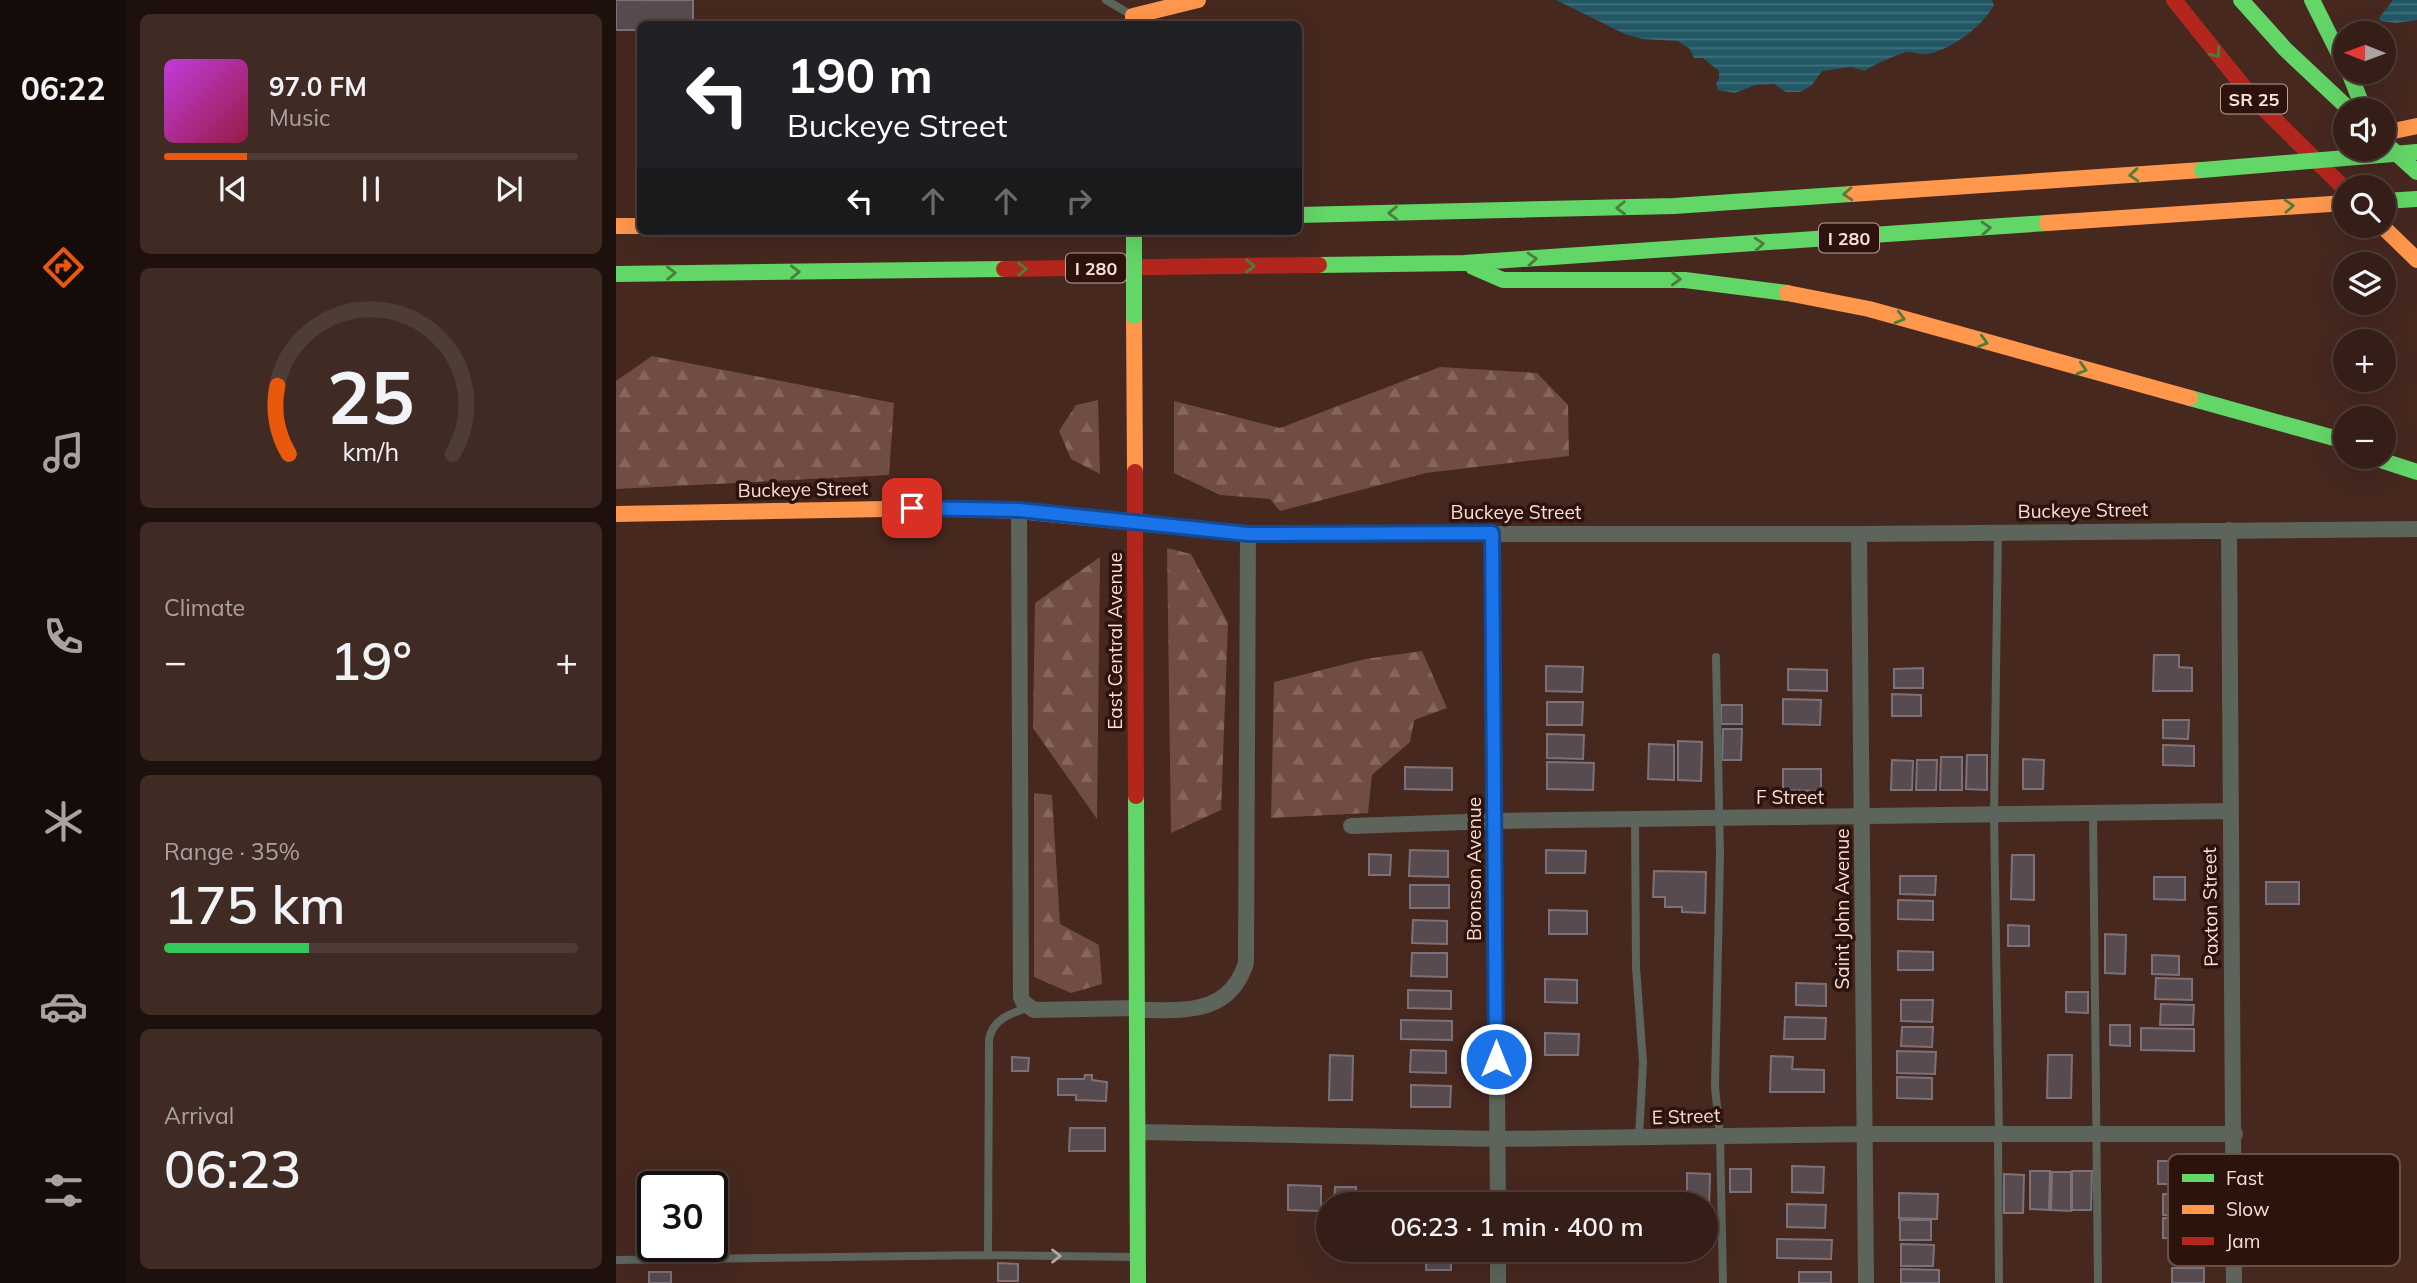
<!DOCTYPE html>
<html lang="en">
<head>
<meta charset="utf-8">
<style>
  :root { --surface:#341e17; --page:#3f2b24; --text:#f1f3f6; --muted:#a9a2a1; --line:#4e3c36; --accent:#ea580c }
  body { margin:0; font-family:Mulish,sans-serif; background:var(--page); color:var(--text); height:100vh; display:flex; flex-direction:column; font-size:26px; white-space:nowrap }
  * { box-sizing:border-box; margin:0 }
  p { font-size:23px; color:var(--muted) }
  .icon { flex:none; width:38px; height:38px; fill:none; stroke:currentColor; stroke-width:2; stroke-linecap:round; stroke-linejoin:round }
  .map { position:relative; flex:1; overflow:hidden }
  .details { display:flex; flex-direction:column; gap:14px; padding:14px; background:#1d100d; width:490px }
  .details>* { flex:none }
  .hud { position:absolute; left:21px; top:21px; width:665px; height:214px; border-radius:10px; box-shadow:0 7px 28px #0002,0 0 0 2px var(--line); background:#202124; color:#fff; overflow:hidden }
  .needle { width:46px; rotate:271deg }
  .buttons { position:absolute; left:1717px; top:21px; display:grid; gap:14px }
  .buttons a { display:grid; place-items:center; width:63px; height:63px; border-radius:50%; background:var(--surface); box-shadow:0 7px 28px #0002,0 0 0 2px var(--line); font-size:35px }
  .speed { position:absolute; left:21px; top:1171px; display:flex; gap:14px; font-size:35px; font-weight:700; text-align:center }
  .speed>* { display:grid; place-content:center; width:91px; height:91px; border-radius:50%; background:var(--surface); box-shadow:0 7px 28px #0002,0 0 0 2px var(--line); line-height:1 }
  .speed .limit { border:4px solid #111; border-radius:10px; background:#fff; color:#111 }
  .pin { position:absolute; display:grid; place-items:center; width:60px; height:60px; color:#fff; margin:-30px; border-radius:14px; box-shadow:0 4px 10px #0006 }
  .me { position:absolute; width:77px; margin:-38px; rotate:0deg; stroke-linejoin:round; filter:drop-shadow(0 0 5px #0008) }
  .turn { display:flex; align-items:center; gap:24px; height:147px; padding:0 35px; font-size:32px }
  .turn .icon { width:91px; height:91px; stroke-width:2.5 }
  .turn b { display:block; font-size:49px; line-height:60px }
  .lanes { display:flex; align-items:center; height:66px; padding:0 35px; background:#0003; justify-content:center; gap:35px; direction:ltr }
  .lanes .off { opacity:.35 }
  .big { font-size:52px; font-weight:600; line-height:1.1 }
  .details .tile { flex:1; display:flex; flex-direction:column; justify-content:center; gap:10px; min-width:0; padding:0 24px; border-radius:10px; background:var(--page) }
  .details .dial { align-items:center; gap:0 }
  .dial svg { height:182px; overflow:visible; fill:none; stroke:var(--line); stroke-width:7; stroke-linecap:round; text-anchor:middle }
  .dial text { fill:var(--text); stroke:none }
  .song { display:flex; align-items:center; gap:21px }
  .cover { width:84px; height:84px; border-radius:10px; background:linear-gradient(135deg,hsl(290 70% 55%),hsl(340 70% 35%)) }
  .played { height:7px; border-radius:4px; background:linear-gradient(90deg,var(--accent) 20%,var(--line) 20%) }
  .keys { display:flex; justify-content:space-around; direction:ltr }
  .heat { display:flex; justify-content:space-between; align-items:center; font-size:38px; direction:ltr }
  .charge { height:10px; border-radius:5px; background:linear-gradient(90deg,#34c759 35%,var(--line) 0) }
  .trip { position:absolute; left:700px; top:1192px; width:402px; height:70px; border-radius:35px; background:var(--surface); box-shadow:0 7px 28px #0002,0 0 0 2px var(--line); font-weight:600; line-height:70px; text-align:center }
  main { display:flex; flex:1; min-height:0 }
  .tab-bar { display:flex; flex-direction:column; width:126px; justify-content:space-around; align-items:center; background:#150c09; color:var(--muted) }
  .tab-bar .icon { width:49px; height:49px }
  .tab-bar .on { color:var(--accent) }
  .tab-bar b { font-size:32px; color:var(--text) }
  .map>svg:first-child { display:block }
  .forest { fill:url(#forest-firs) }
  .water { fill:url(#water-rules) }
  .building { fill:#574b50; stroke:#7c7178; stroke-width:2 }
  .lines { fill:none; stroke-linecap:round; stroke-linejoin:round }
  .lane { stroke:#5c645b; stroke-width:8 }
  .street { stroke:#5c645b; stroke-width:16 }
  .fast { stroke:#63d668; stroke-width:16 }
  .slow { stroke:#ff974d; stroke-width:16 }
  .jam { stroke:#b3261e; stroke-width:16 }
  .fast-bridge { stroke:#63d668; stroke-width:16 }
  .jam-bridge { stroke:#b3261e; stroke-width:16 }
  .oneway { stroke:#4a7e3f }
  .oneway2 { stroke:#b4a89f }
  .route-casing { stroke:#114b97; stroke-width:18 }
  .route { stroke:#1a73e8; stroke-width:12 }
  .labels { text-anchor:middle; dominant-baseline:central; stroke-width:7; stroke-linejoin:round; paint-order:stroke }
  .shield { fill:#2c130c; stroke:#bea299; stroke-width:2 }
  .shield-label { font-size:18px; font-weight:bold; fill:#fcdfd6 }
  .street-label { font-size:19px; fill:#fcdfd6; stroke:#2c130c }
  .key { fill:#2c130c; stroke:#6a5049; stroke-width:2 }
  .key-label { font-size:19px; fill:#fcdfd6 }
</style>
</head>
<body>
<main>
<nav class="tab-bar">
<b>06:22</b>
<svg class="icon on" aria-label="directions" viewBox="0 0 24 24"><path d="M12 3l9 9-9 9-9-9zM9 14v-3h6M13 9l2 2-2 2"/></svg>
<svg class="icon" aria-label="music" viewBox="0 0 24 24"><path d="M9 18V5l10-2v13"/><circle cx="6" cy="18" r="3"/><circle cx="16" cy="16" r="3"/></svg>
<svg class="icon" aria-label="phone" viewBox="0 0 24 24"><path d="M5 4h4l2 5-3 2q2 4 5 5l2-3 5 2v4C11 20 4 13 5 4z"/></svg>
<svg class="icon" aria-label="climate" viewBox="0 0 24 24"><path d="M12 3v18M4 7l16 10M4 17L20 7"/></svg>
<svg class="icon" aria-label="car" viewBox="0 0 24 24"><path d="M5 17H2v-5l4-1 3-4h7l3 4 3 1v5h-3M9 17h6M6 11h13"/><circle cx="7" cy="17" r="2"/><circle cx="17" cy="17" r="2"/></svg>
<svg class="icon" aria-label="filters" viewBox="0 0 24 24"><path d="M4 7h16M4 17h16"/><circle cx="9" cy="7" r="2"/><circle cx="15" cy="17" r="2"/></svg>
</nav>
<section class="details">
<div class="tile">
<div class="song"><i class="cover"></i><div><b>97.0 FM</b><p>Music</p></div></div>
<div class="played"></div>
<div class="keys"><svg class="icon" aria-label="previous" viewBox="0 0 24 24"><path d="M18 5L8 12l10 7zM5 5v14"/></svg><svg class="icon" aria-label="pause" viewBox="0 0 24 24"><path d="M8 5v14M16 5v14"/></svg><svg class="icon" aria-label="next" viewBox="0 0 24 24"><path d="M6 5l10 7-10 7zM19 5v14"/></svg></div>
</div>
<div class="tile dial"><svg viewBox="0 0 100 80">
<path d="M14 69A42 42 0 1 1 86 69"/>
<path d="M14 69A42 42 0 0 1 9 39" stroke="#ea580c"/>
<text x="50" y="56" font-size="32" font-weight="700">25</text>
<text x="50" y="72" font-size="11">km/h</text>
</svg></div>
<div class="tile"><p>Climate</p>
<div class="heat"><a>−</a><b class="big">19°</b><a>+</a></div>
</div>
<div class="tile"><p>Range · 35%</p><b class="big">175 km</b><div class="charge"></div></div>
<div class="tile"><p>Arrival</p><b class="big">06:23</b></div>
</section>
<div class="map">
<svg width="1801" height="1283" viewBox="0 0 1801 1283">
  <defs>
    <pattern id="forest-firs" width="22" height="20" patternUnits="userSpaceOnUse" patternTransform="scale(1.75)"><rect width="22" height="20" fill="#704c42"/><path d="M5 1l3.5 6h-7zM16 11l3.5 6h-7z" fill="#85655d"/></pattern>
    <pattern id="water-rules" width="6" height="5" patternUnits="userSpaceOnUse" patternTransform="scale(1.75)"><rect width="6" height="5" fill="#225865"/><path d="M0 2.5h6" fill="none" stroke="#43707a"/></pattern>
  </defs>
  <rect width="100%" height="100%" fill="#46281f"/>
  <path class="forest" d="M36,356L278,403L273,475L0,489V381Z
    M824,367L921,373L952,405L953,456L810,473L664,511L654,499L604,495L558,473V401L664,428Z
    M482,400L484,474L455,459L443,431L460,405Z
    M551,548L575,554L612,623L605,810L555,833Z
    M484,557L481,819L417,728L419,603Z
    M806,651L831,708L798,720L794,742L756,775L752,813L655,818L658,682L749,659Z
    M418,793L436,795L444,924L483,945L486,984L455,993L418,977Z"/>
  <path class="water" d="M940,0H1376L1378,5C1368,25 1332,53 1309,54C1303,55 1298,52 1293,52C1286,52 1254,66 1249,71L1235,67L1206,71L1195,86L1184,92H1170L1158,84L1139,85L1119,93L1102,90L1100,84L1103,78V71L1087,58H1078L1073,48L1061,41L1026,39L1009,34Z
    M1777,0H1801V20L1780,23L1765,21L1763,18Z"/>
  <path class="building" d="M0,0H77V24H24V30H0Z
    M1538,655H1563V667L1576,668V691H1537Z
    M930,666L967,667L966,692L930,691Z
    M1307,668V688H1278V669Z
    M1172,669L1211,670V691L1172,690Z
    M1276,694L1305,695V716H1276Z
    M1167,699L1205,700L1204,725L1167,724Z
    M931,702H967L966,725H931Z
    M1105,705H1126V724H1105Z
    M1547,720H1573L1572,739L1547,738Z
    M1107,729H1126L1125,760H1106Z
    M931,734L968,735L967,759L931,758Z
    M1062,741L1086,742L1085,781L1062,780Z
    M1033,744L1058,745V780L1032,779Z
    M1547,745L1578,746V766L1547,765Z
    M1351,755H1371V790L1350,789Z
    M1325,757H1346V790H1324Z
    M1407,759L1428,760L1427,789H1407Z
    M1276,760L1297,761L1296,790H1275Z
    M1301,760H1321L1320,790H1300Z
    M931,762L978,763L977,790L931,789Z
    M789,767L836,768V790L789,789Z
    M1167,769H1205V791L1167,790Z
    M794,850L832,851V877L793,876Z
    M930,850L970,851L969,873H930Z
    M753,854L775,855L774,875H753Z
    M1396,855H1418V900L1395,899Z
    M1038,871L1090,872L1089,913L1066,912V907H1049V897H1037Z
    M1284,876H1320L1319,895L1284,894Z
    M1538,877H1569V900L1538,899Z
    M1650,882H1683V904H1650Z
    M794,885H833V908H794Z
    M1282,900L1317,901V920L1282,919Z
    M933,910L971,911V934H933Z
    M797,920L831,921V944L796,943Z
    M1392,925L1413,926V946H1392Z
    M1489,934L1510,935L1509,974L1489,973Z
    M1282,951L1317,952V970H1282Z
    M796,953H831V977L795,976Z
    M1536,955L1563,956V975L1536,974Z
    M1540,978L1576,979V1000L1539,999Z
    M929,979L961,980V1003L929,1002Z
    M1180,983L1210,984V1006L1180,1005Z
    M792,990L835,991V1009L792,1008Z
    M1450,992H1472V1013L1450,1012Z
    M1285,1000H1317L1316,1022L1285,1021Z
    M1545,1004L1578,1005L1577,1025H1544Z
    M1169,1017L1210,1018L1209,1039H1168Z
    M785,1020L836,1021V1040L785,1039Z
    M1494,1025H1514V1046L1494,1045Z
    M1286,1027H1317L1316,1047L1285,1046Z
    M1525,1028L1578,1029V1051L1525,1050Z
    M929,1033L963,1034L962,1055H929Z
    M795,1050L830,1051V1073L794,1072Z
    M1281,1051L1320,1052L1319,1074L1281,1073Z
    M714,1055L737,1056L736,1100H713Z
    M1432,1055H1456L1455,1098H1431Z
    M1155,1056L1177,1057L1176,1069L1208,1070V1092H1154Z
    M396,1057L413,1058L412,1071H396Z
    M469,1075H476V1080L491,1082L490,1101L460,1100V1095H442V1079H468Z
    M1281,1077L1316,1078V1099L1281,1098Z
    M795,1085L835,1086L834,1107H795Z
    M454,1128H489V1151H453Z
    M1542,1161H1582V1184H1542Z
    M1176,1166L1208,1167L1207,1193L1176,1192Z
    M1114,1169H1135V1192H1114Z
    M1414,1171H1434L1433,1210L1414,1209Z
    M1456,1171H1476L1475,1210H1456Z
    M1436,1172H1455V1211L1435,1210Z
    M1071,1173L1094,1174L1093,1209H1090V1204H1071Z
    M1388,1174L1408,1175L1407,1213H1388Z
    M672,1185L705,1186V1211L672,1210Z
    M719,1187H740V1204H718Z
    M1283,1193L1322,1194L1321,1219L1283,1218Z
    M1547,1194L1583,1195V1215H1547Z
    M1171,1204L1210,1205L1209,1228L1171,1227Z
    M1547,1218L1584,1219L1583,1239L1547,1238Z
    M1284,1220H1315V1240H1284Z
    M1161,1239L1216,1240L1215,1259L1161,1258Z
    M1285,1244L1318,1245L1317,1266H1285Z
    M810,1250H835V1270H810Z
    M929,1250H966V1259L929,1258Z
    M382,1263L402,1264V1281H382Z
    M1556,1268H1588V1283H1556Z
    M1285,1269L1323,1270V1283H1285Z
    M33,1272H55V1283H33Z
    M1183,1272H1215V1283H1183Z"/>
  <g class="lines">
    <path class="lane" d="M490,0L517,16
      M1382,532L1378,815L1383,1134
      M1100,657L1104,854L1099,1087L1104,1136L1107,1283
      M1477,814L1482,1283
      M1019,819L1020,967L1027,1062L1023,1138
      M1382,1134L1383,1283
      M372,1255L373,1039C377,1019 395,1013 412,1008
      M0,1260L372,1255L519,1257"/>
    <path class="street" d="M403,511L405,997L407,1002L418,1010L521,1008
      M1613,530L1618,1283
      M876,533L882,1204
      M1243,534L1250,1283
      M735,826L879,821L1614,811
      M521,1010C567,1010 613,1016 630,963L632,534H1243L1801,529
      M522,1132L881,1139L1249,1134H1619
      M882,1250V1283"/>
    <path class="fast" d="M1625,0L1669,49L1734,110
      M1696,0L1729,66
      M1733,72L1748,110
      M1770,144L1801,172
      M1768,201L1801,199
      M682,215L1058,206L1235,194
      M703,265L848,263L1431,223
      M857,267L887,280H1069L1171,293
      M0,274L388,269
      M1574,398L1729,441
      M1755,457L1801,472
      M520,796L522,1283"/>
    <path class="slow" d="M517,24V16L582,0
      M1768,133L1801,126
      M1235,194L1586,170
      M1431,223L1729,203
      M0,226H24
      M1766,226L1801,260
      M1171,293L1253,309L1574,398
      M518,316L519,472
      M0,514L323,508L403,511L632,534"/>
    <path class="jam" d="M1558,0L1636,97L1729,189
      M388,269L703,265
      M519,542L520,796"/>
    <path class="fast-bridge" d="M1586,170L1801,152
      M518,231V316"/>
    <path class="jam-bridge" d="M519,472V542"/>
  </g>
  <defs><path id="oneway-chevron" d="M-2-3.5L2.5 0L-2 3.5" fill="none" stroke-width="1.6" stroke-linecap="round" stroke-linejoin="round" transform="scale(1.75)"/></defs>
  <g class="oneway">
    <use href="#oneway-chevron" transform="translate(1600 53) rotate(51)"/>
    <use href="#oneway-chevron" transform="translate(1518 175) rotate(176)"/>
    <use href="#oneway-chevron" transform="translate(1232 194) rotate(176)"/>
    <use href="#oneway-chevron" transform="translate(1673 206) rotate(-3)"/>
    <use href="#oneway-chevron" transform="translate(1005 208) rotate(178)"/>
    <use href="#oneway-chevron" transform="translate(777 213) rotate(179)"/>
    <use href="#oneway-chevron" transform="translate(1370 228) rotate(-4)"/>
    <use href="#oneway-chevron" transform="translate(1143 244) rotate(-4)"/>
    <use href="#oneway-chevron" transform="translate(916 259) rotate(-4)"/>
    <use href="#oneway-chevron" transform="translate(634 266) rotate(-1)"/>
    <use href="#oneway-chevron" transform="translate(406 269) rotate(-1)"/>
    <use href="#oneway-chevron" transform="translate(179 272) rotate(-1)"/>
    <use href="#oneway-chevron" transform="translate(55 273) rotate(-1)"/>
    <use href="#oneway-chevron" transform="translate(1060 279) rotate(2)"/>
    <use href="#oneway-chevron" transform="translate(1284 318) rotate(16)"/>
    <use href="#oneway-chevron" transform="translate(1367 342) rotate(16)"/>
    <use href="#oneway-chevron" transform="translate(1466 369) rotate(16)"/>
  </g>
  <use class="oneway2" href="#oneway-chevron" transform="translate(440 1256)"/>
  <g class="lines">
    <defs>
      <path id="route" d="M296,508L403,510L632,534L876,533L880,1059"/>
    </defs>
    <use href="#route" class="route-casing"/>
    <use href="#route" class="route"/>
  </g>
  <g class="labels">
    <g class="shield">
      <rect x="1605" y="84.5" width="66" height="29" rx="5"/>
      <rect x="1203" y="223.5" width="60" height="29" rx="5"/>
      <rect x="450" y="253.5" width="60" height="29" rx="5"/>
    </g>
    <g class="shield-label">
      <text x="1638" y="99">SR 25</text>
      <text x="1233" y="238">I 280</text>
      <text x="480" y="268">I 280</text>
    </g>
    <g class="street-label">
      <text transform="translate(187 489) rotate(-1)">Buckeye Street</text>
      <text transform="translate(1467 510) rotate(-1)">Buckeye Street</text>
      <text x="900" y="512">Buckeye Street</text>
      <text transform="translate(499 641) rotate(-90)">East Central Avenue</text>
      <text x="1174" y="797">F Street</text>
      <text transform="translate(858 869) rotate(-90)">Bronson Avenue</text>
      <text transform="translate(1594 907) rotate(-91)">Paxton Street</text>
      <text transform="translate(1226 909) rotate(-90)">Saint John Avenue</text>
      <text transform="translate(1070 1116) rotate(-2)">E Street</text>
    </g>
  </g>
  <rect x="1552" y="1154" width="232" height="112" rx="10" class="key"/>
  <rect x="1566" y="1174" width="32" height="8" fill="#63d668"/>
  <rect x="1566" y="1205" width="32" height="9" fill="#ff974d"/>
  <rect x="1566" y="1237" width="32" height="8" fill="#b3261e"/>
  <g class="key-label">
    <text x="1610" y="1185">Fast</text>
    <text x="1610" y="1216">Slow</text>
    <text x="1610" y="1248">Jam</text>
  </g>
</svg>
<div class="buttons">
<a><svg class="needle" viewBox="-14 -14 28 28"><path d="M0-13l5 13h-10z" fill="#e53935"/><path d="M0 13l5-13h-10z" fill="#a9a2a1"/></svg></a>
<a><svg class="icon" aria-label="sound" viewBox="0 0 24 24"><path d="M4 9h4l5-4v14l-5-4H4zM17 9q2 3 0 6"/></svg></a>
<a><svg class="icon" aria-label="search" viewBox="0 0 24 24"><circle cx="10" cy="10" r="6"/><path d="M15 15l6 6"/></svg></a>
<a><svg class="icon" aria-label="layers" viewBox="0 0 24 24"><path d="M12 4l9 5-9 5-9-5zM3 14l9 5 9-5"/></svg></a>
<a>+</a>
<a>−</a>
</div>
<div class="speed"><div class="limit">30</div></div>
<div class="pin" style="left:296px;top:508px;background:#d93025"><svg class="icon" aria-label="arrive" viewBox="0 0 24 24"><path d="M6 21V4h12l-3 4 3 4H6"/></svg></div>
<svg class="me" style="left:880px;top:1059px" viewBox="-20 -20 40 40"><circle r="17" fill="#1a73e8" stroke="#fff" stroke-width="3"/><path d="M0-11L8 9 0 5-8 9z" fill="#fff"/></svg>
<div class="trip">06:23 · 1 min · 400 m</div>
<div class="hud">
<div class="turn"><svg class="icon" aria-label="left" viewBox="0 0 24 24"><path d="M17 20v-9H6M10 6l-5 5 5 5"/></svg><div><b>190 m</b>Buckeye Street</div></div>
<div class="lanes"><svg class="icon" aria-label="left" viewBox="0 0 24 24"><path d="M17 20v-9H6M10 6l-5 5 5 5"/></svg><svg class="icon off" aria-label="ahead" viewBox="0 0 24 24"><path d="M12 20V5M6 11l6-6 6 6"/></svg><svg class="icon off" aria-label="ahead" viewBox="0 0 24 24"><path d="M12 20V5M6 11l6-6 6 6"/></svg><svg class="icon off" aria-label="right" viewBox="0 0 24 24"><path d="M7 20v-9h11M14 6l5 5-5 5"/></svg></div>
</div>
</div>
</main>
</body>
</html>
